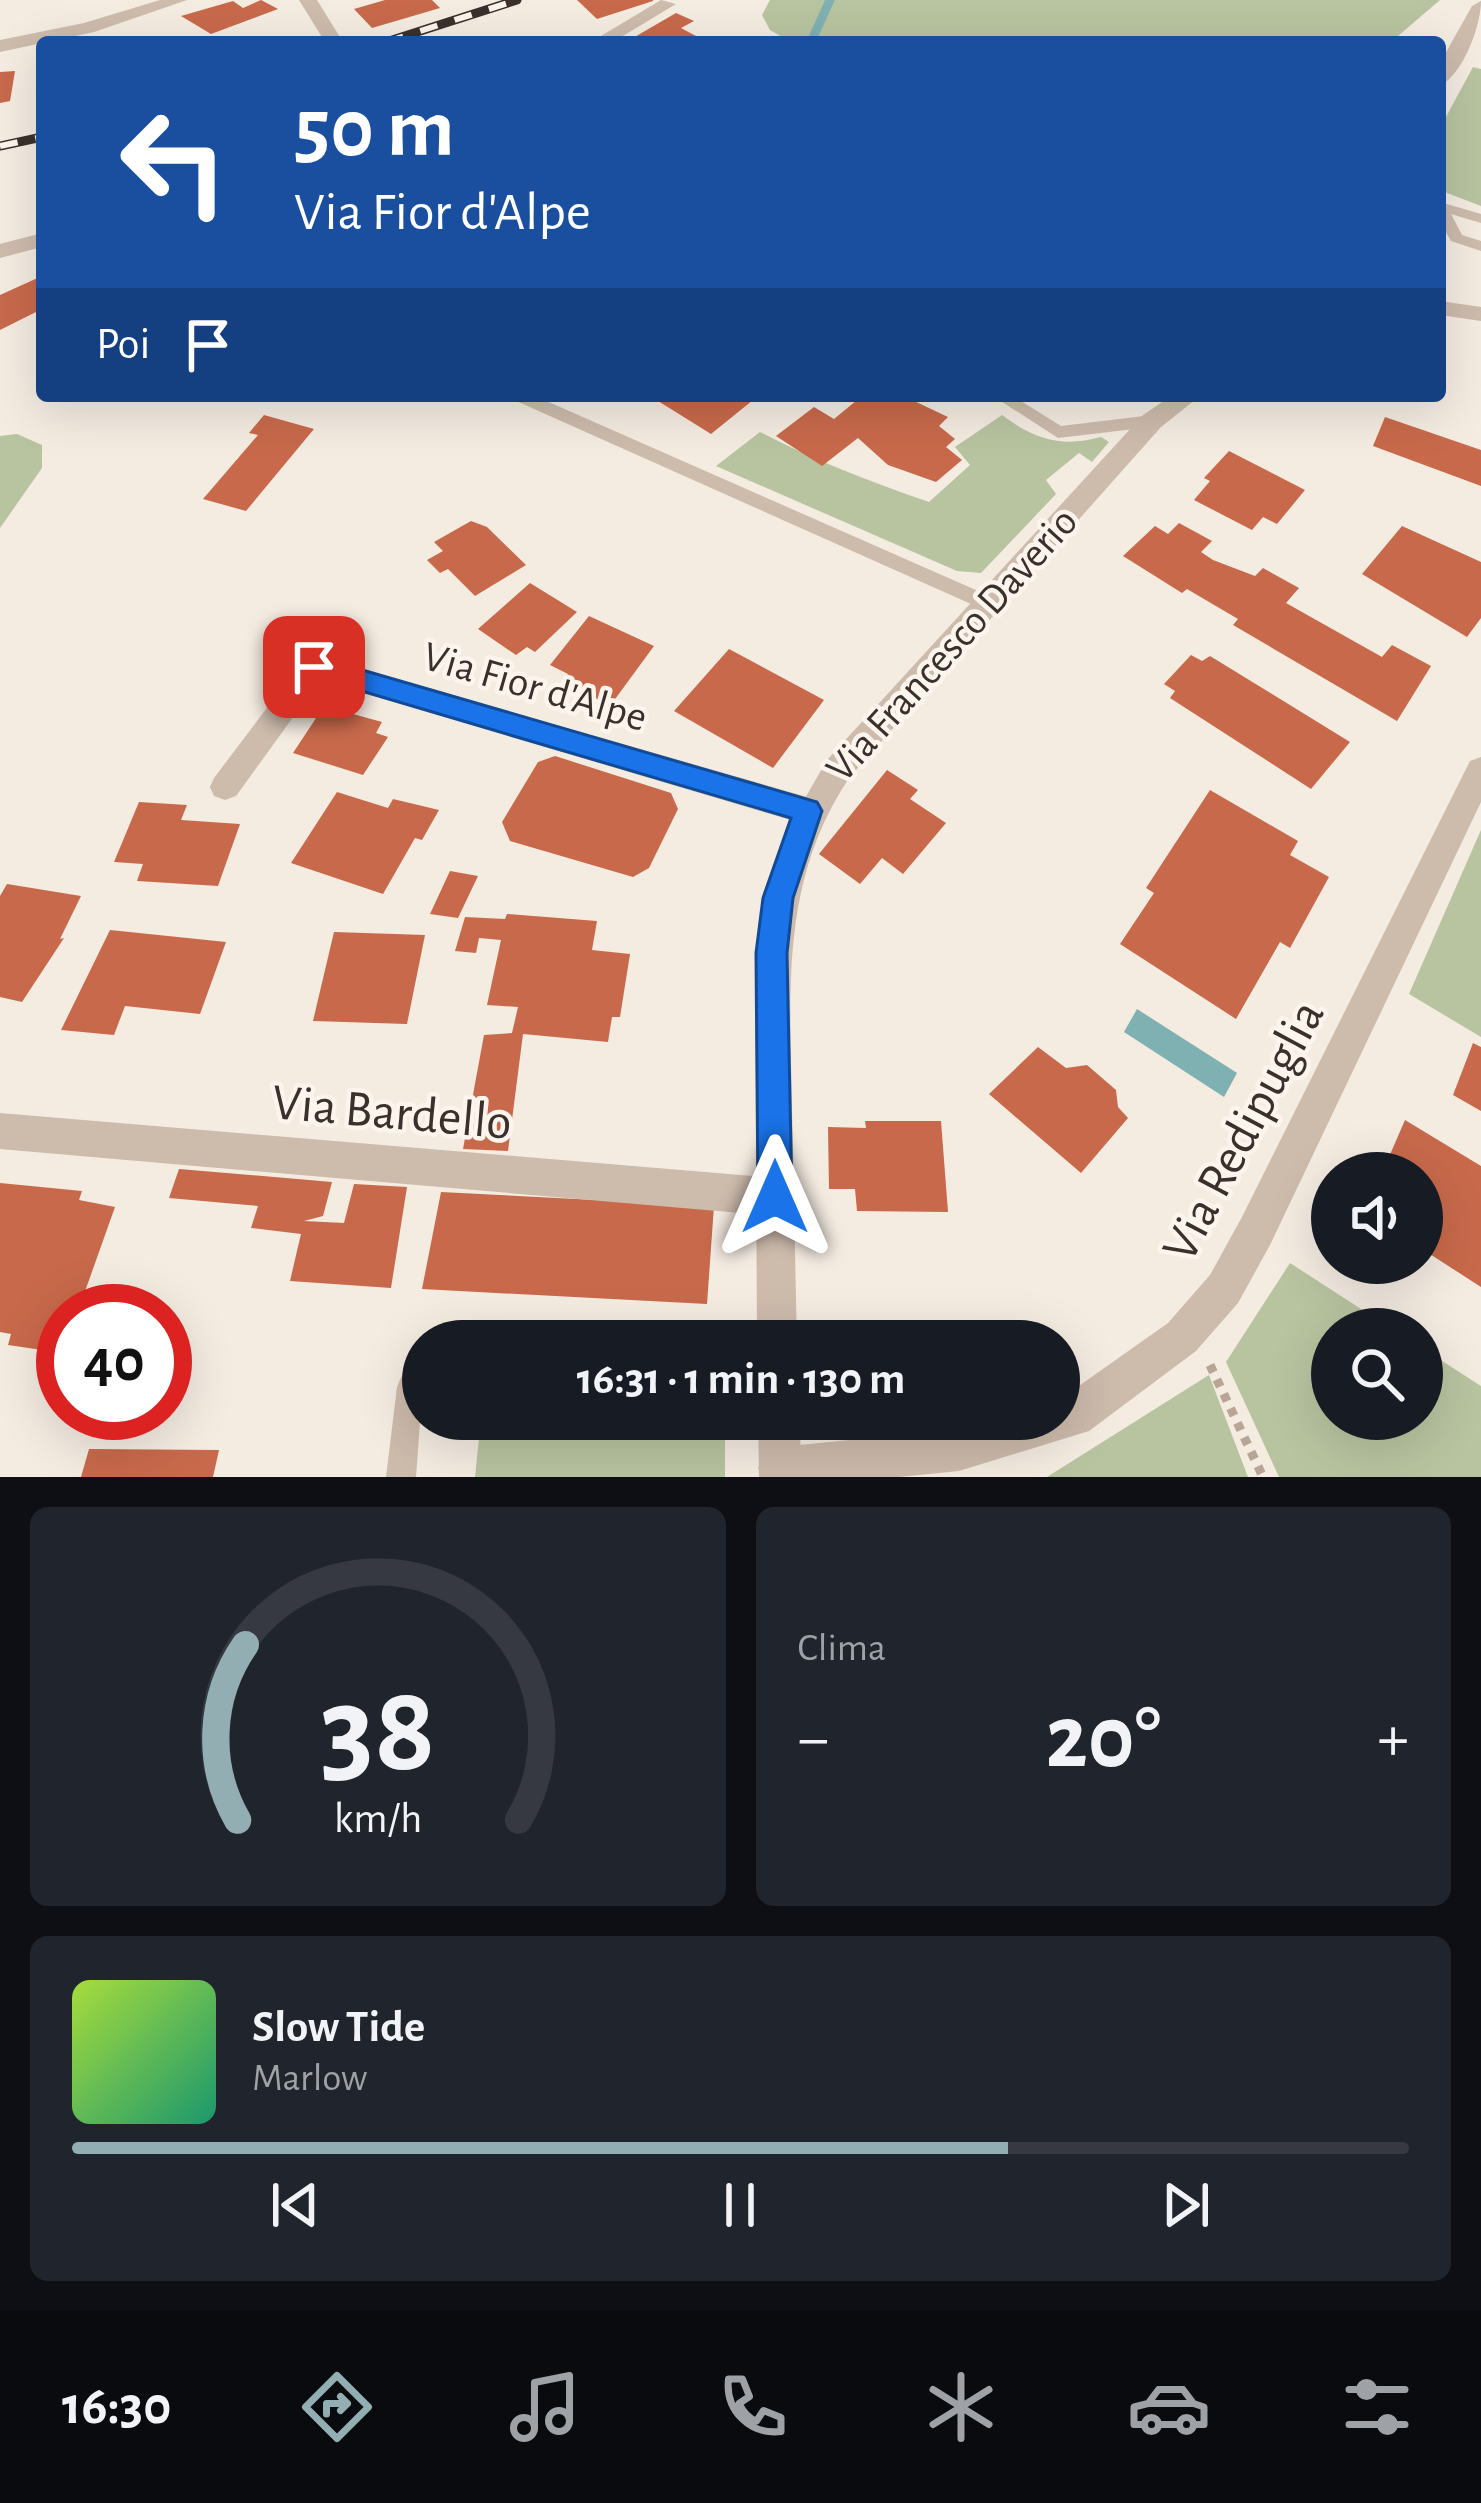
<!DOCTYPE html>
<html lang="it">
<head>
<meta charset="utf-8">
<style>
  :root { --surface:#171b24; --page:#20242c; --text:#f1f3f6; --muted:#9ea1a6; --line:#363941; --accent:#92aeb2 }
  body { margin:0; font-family:"Alegreya Sans",sans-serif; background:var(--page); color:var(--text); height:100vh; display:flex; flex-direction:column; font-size:45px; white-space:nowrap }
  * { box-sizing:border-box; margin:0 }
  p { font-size:39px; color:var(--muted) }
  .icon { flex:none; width:66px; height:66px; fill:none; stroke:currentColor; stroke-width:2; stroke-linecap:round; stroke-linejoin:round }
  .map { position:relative; height:1477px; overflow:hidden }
  .side { display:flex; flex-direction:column; gap:30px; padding:30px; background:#0d0f14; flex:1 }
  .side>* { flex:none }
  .hud { position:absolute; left:36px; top:36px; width:1410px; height:366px; border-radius:12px; box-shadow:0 12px 48px #0002; background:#1a4fa0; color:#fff; overflow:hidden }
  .fabs { position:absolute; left:1311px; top:1152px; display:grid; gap:24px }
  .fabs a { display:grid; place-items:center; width:132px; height:132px; border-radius:50%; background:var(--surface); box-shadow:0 12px 48px #0002; font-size:60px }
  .speed { position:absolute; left:36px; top:1284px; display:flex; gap:24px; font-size:60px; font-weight:700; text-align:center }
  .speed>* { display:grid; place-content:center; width:156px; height:156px; border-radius:50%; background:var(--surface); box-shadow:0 12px 48px #0002; line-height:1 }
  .speed .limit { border:18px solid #d22; background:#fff; color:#111 }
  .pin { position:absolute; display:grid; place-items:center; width:102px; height:102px; color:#fff; margin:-51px; border-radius:24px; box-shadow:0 6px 18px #0006 }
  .me { position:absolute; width:132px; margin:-66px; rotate:0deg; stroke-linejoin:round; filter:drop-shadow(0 0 9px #0008) }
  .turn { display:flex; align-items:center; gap:42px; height:252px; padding:0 60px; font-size:54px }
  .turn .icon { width:156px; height:156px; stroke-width:2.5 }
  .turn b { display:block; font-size:84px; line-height:102px }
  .then { display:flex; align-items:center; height:114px; padding:0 60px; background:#0003; gap:24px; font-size:45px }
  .big { font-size:90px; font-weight:700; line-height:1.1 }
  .side .widget { flex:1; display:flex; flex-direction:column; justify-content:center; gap:18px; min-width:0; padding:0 42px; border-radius:18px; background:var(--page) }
  .side .dial { align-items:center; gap:0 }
  .dial svg { height:312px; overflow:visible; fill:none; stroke:var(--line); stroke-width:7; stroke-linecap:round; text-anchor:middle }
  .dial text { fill:var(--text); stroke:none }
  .song { display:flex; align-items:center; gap:36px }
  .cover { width:144px; height:144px; border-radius:18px; background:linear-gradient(135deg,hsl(80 70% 55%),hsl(160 70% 35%)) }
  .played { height:12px; border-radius:6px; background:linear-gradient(90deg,var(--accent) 70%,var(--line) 70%) }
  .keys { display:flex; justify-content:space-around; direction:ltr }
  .heat { display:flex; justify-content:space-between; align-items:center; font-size:66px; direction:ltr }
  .side .tiles { flex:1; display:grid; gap:30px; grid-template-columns:1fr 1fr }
  .widget:last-child { grid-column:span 2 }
  .trip { position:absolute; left:402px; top:1320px; width:678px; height:120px; border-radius:60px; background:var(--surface); box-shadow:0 12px 48px #0002; font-weight:700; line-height:120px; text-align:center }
  .tabs { display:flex; height:192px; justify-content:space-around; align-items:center; background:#090b0e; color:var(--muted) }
  .tabs .icon { width:84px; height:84px }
  .tabs .active { color:var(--accent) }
  .tabs b { font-size:54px; color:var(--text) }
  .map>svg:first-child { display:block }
  .green { fill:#b8c4a0 }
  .water { fill:#7fb0b2 }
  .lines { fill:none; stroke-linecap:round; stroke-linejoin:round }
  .stream { stroke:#7fb0b2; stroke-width:9 }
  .building { fill:#c8694b }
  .path { stroke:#b9a596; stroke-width:9; stroke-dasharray:8 8; stroke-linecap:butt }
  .service { fill:#cdbbac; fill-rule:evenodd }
  .minor { fill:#cdbbac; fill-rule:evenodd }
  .tertiary { fill:#cdbbac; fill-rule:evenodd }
  .rail-casing { stroke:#3b302b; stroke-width:9 }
  .rail { stroke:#fbf5ee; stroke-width:6; stroke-dasharray:18; stroke-linecap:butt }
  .route { fill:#1a73e8; stroke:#114b97; stroke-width:3 }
  .labels { text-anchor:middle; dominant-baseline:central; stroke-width:9; stroke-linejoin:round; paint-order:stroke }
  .street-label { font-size:42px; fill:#3b302b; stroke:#fbf5ee }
  .near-street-label { font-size:51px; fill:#3b302b; stroke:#fbf5ee }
</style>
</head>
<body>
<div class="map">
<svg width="1481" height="1477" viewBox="0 0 1481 1477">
  <rect width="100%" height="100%" fill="#f4ebe1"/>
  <path class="green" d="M770,0H1440L1391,42H791L770,30L762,15Z
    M1473,67L1481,69V206L1447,193L1440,185V128Z
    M1002,415C1034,439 1061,448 1101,437L1109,442L1092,462L1079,453L1046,480L1056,494L981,573L957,571L716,466L760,432C814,460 868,481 929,502L970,465L955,447Z
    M17,434L42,445V468L0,528V436Z
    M1481,830V1037L1409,994Z
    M1290,1263L1392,1329H1332V1419H1422V1348L1481,1386V1477H1279L1226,1362Z
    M1209,1375L1248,1477H1047Z
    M481,1419H725V1477H475Z"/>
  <path class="water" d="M1137,1009L1237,1073L1224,1097L1124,1032Z"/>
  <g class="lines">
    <path class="stream" d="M811,42L830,0"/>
  </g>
  <path class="building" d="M261,0L278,9L211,34L181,16L233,1L243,8Z
    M385,0H432L440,8L372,28L354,9Z
    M577,0H653V1L597,19Z
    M676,13L694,21L681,28L696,36L684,42H626Z
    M15,71L10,101L0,103V72Z
    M42,276V309L0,330V295Z
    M650,396H758L711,434Z
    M862,396H917L912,400L948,417L939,426L955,439L946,447L962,460L936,482L888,465L858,438L822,466L776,436L814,407L834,419Z
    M264,415L314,429L246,511L203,499L258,435L249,433Z
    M1385,417L1481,450V486L1373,446Z
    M1229,451L1305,490L1277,524L1263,517L1252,530L1194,500L1210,481L1204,478Z
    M471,521L487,527L526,565L475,596L448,569L440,573L427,560L443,551L434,542Z
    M1179,523L1212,541L1201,552L1213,560L1255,576L1263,568L1299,588L1286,603L1382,657L1392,645L1431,666L1397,721L1233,625L1238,619L1187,589L1182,593L1123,556L1155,526L1168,534Z
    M1402,526L1481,562V618L1467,637L1362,574Z
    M530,583L577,612L535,652L527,647L516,655L478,629Z
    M589,616L654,646L610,706L563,681L568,674L550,665Z
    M729,649L824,700L773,768L674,711Z
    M1191,655L1202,661L1210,656L1350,742L1311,789L1170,698L1175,691L1164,684Z
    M324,706L382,722L376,733L388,737L363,775L293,753Z
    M555,756L671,793L678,809L649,868L633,877L510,841L502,822L538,762Z
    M887,770L918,790L910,799L946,823L903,874L882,858L860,884L819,854Z
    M1210,790L1298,841L1290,855L1329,877L1290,948L1280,942L1236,1019L1120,944L1154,893L1146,888Z
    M337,792L388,808L393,799L439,810L422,840L415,838L383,894L291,863Z
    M139,802L187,805L181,820L240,824L218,886L137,881L143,864L114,862Z
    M450,871L478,876L458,918L430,914Z
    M7,884L81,896L60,939L64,938L22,1002L0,997V896Z
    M507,914L597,921L592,950L630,954L620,1017H612L608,1042L523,1034L508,1151L463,1149L484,1035L512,1033L518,1007L487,1005L501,940L479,938L476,953L455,951L465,917L505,919Z
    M110,930L226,942L200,1014L125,1006L114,1035L61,1030Z
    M334,932L425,935L407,1024L313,1021Z
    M1473,1043L1481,1047V1111L1453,1095Z
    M1038,1047L1066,1068L1087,1065L1116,1090L1118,1107L1128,1118L1081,1173L989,1094Z
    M1405,1120L1481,1166V1287L1422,1249V1173H1382Z
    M865,1121H941L948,1212L857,1211L855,1189H829L828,1127L866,1128Z
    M179,1169L332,1182L323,1216L304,1221L344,1223L354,1184L407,1187L391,1288L290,1281L301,1234L251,1228L258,1206L169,1198Z
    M0,1183L82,1191L79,1200L115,1207L78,1311H63V1353L8,1345L11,1334L0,1332Z
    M441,1192L714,1206L707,1304L422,1289Z
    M89,1449L219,1450L213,1477H81Z"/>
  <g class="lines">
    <path class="path" d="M1210,1365L1263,1477"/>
    <path class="service" d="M1440,202L1481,214V223L1451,214L1462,235L1481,241V251L1451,241L1440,222Z
      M512,396H535L994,598L997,603L994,608H980L514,400Z
      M993,396H1013L1061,426L1152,415L1161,421L1152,427L1058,438Z
      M411,1373L423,1381L416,1477H386L397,1387L401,1377Z"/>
    <path class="minor" d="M160,0H187L94,32L0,52V40L84,23Z
      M299,0H317L343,42H325Z
      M661,0L676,4L613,42H591Z
      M42,233V247L0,258V244Z
      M314,655L807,797L818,801L823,811L818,821L807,825L320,680L236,796L225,800L214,796L210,787L214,778L304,659Z
      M1481,757V802L1270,1245L1238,1303L1196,1351L1089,1431L959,1471L899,1477H762L758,1468L764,1453L779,1447L959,1429L993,1419H1059V1400L1168,1323L1210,1275L1242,1217L1470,761Z
      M0,1113L775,1178L788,1184L794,1197L788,1210L775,1216L0,1149Z"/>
    <path class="tertiary" d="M1481,1C1481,26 1463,74 1440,86V63L1472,6Z
      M1440,301L1481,307V321L1440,315Z
      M1171,396H1200L1161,427L849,778C780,881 790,991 792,1109C794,1186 795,1264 797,1341H757L755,953L769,879L784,835L827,760L1143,415Z
      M758,1419H800L801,1477H759Z"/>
    <defs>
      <path id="rail" d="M386,42L517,0
        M0,146L42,137"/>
    </defs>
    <use href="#rail" class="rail-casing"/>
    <use href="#rail" class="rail"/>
  </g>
  <path class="route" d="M314,656L817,802L822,811L793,898L787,953L792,1197L787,1209L775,1214L763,1209L758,1197L756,953L763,898L791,818L304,674L300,667Z"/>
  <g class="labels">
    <g class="street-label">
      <text transform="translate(952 645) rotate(-48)">Via Francesco Daverio</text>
      <text transform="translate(535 687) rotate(16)">Via Fior d'Alpe</text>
    </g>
    <g class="near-street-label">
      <text transform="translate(392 1113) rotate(5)">Via Bardello</text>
      <text transform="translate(1244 1131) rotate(-62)">Via Redipuglia</text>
    </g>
  </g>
</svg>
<div class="fabs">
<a><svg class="icon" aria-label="sound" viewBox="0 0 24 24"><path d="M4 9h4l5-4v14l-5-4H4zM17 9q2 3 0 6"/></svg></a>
<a><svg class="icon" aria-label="search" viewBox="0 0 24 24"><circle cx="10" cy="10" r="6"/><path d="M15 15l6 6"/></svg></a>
</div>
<div class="speed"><div class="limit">40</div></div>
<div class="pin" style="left:314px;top:667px;background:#d93025"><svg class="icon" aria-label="arrive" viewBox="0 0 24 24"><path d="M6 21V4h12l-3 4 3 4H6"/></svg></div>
<svg class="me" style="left:775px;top:1197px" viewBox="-20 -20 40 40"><path d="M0-17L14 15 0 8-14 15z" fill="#1a73e8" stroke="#fff" stroke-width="4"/></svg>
<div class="trip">16:31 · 1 min · 130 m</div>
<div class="hud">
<div class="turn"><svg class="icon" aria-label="left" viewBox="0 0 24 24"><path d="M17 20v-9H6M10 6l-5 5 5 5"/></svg><div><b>50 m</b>Via Fior d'Alpe</div></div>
<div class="then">Poi<svg class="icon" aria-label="arrive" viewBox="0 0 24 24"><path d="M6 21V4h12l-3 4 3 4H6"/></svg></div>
</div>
</div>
<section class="side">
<div class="tiles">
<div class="widget dial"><svg viewBox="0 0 100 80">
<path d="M14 69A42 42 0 1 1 86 69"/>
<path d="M14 69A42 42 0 0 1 16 24" stroke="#92aeb2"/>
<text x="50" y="56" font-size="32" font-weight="700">38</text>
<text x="50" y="72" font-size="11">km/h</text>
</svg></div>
<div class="widget"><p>Clima</p>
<div class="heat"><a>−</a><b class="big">20°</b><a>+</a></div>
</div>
<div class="widget">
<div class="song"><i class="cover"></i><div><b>Slow Tide</b><p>Marlow</p></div></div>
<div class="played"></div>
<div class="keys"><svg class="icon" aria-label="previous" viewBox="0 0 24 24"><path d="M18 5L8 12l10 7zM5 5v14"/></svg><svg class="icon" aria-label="pause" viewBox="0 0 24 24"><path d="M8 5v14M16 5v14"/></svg><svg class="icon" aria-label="next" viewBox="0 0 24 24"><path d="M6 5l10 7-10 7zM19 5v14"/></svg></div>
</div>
</div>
</section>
<nav class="tabs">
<b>16:30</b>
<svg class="icon active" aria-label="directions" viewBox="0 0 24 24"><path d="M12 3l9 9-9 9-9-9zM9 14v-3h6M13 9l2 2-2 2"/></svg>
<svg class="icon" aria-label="music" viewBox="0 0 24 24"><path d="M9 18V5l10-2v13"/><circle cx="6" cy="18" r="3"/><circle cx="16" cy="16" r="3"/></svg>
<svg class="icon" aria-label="phone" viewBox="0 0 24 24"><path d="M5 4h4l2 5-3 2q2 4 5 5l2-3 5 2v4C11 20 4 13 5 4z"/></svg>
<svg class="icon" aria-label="climate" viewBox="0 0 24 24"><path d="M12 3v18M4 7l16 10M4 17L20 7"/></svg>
<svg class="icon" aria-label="car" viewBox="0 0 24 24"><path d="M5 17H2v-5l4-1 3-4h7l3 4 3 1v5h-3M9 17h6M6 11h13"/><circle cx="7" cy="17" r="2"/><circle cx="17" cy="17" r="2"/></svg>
<svg class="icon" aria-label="filters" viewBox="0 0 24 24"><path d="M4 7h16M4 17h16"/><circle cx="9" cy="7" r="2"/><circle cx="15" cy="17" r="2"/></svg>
</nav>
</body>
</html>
